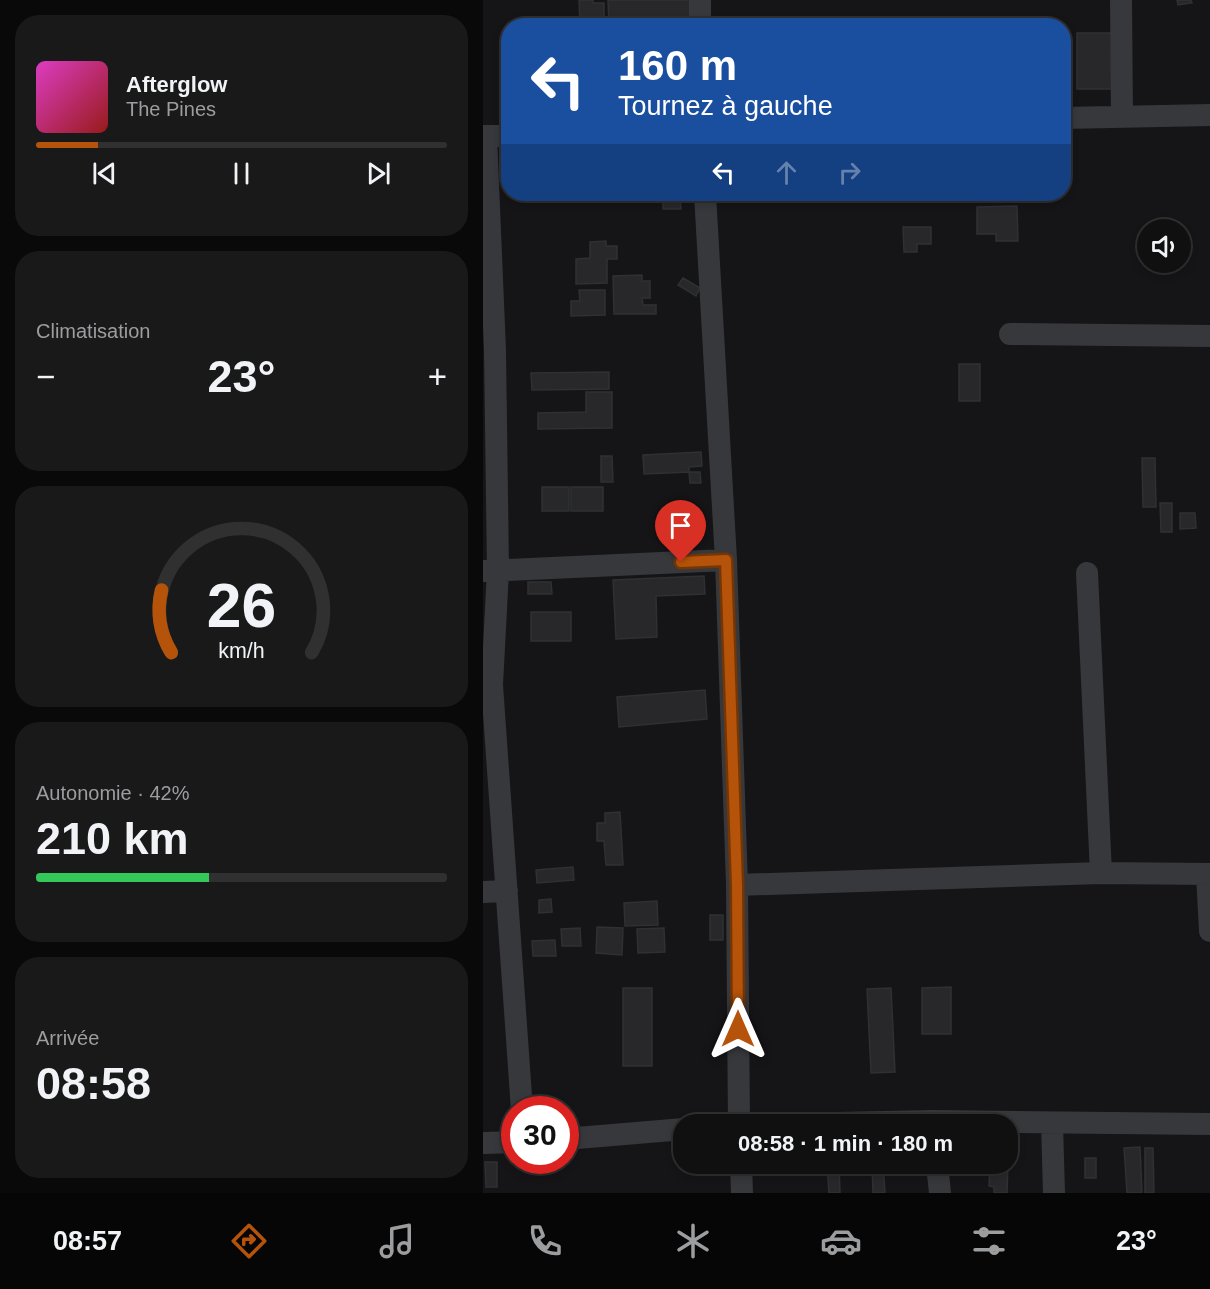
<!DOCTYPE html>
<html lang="fr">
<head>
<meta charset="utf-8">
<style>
  :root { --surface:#101011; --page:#19191a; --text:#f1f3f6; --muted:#9c9d9f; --line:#303031; --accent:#b45309 }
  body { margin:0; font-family:Arial,sans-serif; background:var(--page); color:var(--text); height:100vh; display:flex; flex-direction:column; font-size:22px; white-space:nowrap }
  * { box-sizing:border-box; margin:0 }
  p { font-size:20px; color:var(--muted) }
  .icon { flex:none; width:33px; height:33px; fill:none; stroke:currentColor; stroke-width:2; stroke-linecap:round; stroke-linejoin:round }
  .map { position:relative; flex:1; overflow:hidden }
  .side { display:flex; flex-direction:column; gap:15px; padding:15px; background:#090909; width:483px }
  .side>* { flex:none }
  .hud { position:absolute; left:18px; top:18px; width:570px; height:183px; border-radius:24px; box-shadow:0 3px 9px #0003,0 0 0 2px var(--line); background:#1a4fa0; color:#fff; overflow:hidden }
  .tools { position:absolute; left:654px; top:219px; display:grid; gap:12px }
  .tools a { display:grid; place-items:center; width:54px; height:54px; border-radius:50%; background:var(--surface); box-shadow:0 3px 9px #0003,0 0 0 2px var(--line); font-size:30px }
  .speed { position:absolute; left:18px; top:1096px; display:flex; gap:12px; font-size:30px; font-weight:700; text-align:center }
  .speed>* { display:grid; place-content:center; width:78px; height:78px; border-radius:50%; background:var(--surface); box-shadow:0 3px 9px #0003,0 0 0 2px var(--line); line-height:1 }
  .speed .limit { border:9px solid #d22; background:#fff; color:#111 }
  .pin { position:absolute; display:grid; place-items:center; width:51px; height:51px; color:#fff; margin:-62px -26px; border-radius:50% 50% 50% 0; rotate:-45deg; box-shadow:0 0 6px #0007 }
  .pin .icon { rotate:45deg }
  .me { position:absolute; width:66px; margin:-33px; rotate:0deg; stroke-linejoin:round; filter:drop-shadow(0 0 4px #0008) }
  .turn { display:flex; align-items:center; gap:21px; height:126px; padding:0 18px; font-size:27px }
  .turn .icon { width:78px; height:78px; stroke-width:2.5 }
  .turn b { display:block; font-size:42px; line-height:51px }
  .lanes { display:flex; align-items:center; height:57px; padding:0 18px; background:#0003; justify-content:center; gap:30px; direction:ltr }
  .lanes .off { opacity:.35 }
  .big { font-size:45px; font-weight:600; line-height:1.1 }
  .side .card { flex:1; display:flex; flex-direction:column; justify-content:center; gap:9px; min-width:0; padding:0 21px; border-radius:24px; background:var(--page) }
  .side .dial { align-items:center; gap:0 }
  .dial svg { height:156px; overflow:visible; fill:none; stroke:var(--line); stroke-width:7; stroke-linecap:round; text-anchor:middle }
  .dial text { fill:var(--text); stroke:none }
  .song { display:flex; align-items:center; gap:18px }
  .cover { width:72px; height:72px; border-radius:9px; background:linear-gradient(135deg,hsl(310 70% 55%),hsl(0 70% 35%)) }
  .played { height:6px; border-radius:3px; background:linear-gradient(90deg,var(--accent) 15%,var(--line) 15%) }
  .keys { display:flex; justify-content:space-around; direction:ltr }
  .heat { display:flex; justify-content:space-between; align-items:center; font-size:33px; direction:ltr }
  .charge { height:9px; border-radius:4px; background:linear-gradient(90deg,#34c759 42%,var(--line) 0) }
  .trip { position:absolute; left:190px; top:1114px; width:345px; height:60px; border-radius:24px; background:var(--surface); box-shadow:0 3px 9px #0003,0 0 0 2px var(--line); font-weight:600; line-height:60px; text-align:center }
  .tab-bar { display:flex; height:96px; justify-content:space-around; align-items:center; background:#060607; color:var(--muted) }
  .tab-bar .icon { width:42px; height:42px }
  .tab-bar .selected { color:var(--accent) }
  .tab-bar b { font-size:27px; color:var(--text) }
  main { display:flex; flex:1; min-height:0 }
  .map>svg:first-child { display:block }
  .building { fill:#28282b; stroke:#2f3033; stroke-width:1.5 }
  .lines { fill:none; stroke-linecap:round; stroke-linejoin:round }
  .minor { stroke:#37383c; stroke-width:22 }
  .route-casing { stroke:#753606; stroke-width:15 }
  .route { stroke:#b45309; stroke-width:10 }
</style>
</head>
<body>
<main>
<section class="side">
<div class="card">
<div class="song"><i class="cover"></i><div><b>Afterglow</b><p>The Pines</p></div></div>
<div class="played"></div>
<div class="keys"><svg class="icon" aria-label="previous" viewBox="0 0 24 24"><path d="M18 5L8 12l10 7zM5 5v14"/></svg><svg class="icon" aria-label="pause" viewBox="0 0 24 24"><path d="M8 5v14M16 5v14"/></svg><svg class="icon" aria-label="next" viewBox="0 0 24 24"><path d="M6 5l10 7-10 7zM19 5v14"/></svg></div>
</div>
<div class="card"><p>Climatisation</p>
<div class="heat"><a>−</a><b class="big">23°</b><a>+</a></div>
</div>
<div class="card dial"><svg viewBox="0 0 100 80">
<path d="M14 69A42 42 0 1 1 86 69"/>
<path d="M14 69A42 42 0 0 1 9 37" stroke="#b45309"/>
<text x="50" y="56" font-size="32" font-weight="700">26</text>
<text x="50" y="72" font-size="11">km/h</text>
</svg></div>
<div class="card"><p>Autonomie · 42%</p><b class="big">210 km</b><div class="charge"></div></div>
<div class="card"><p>Arrivée</p><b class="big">08:58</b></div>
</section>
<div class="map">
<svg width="727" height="1193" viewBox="0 0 727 1193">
  <rect width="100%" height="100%" fill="#151517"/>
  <path class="building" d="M96,0H110V3H121V25H97Z
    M125,0H209V25H126Z
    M694,0H708L709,3L695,5Z
    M594,33H632V89H594Z
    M158,194H214V197L158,199Z
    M442,194H470V202H442Z
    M180,199H197L198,209H180Z
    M534,206L535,241H513V234H494V207Z
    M420,227H448V244H434V252H421Z
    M123,241V246H134V259H124V283L93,284V259L107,258V242Z
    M159,275V281H167V298H159L160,305H173V314H131L130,276Z
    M200,278L217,288L213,296L195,285Z
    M96,290H122V315L88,316V301H97Z
    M476,364H497V401H476Z
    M126,372V389L49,390L48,373Z
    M103,392H129V428L55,429V413L103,412Z
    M218,452L219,466L206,467V472L161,474L160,455Z
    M118,456H129L130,482H118Z
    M659,458H672L673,507H660Z
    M206,472H217L218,483H207Z
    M59,487H86V511H59Z
    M88,487H120V511H88Z
    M677,503H689V532H678Z
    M697,513H712L713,528L697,529Z
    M221,576L222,594L173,596L174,637L133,639L130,580Z
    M45,582H68L69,594H45Z
    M48,612H88V641H48Z
    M222,690L224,719L136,727L134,697Z
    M137,812L140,865H123L121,841H114V823H122V813Z
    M90,867L91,880L54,883L53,870Z
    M68,899L69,912L56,913V900Z
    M174,901L175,925L142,926L141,903Z
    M227,915H240V940H227Z
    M114,927L140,928L139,955L113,953Z
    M97,928L98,946H79L78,929Z
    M181,928L182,952L155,953L154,929Z
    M72,940L73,956H50L49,941Z
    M468,987V1034H439V988Z
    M140,988H169V1066H140Z
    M408,988L412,1072L388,1073L384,989Z
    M657,1147L659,1193H644L641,1148Z
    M662,1148H670L671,1193H662Z
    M602,1158H613V1178H602Z
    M2,1162H14V1187H3Z
    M344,1164H356L357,1193H346Z
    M389,1164H400L402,1193H390Z
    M507,1164H525L524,1193H511V1187L506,1186Z"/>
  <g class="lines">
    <path class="minor" d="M217,0V26
      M638,0L639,116
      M580,118L727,115
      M0,136H26
      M3,136L12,350L15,571L9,685L39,1110
      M222,194L243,560L254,885L256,1125
      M527,334L727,336
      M1,571L243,560
      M604,573L618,873
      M724,874L727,931
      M254,885L618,873L727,874
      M0,892L24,891
      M569,1123L571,1193
      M258,1125L451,1121L727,1124
      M82,1139L201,1129
      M0,1143L32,1142
      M258,1164L259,1193
      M454,1164L457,1193"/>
  </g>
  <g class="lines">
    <defs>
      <path id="route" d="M198,562L243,560L254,885L255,1029"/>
    </defs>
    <use href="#route" class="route-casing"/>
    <use href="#route" class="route"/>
  </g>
</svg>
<div class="tools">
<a><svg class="icon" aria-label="sound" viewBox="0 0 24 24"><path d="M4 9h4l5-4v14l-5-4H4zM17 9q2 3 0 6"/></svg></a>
</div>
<div class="speed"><div class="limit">30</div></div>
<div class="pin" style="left:198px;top:562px;background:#d93025"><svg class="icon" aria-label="arrive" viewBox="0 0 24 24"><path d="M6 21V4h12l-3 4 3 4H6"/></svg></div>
<svg class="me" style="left:255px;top:1029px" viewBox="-20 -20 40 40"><path d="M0-17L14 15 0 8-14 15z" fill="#b45309" stroke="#fff" stroke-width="4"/></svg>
<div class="trip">08:58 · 1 min · 180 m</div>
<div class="hud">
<div class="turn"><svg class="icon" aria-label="left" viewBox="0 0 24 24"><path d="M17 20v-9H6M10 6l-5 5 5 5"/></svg><div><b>160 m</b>Tournez à gauche</div></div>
<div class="lanes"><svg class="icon" aria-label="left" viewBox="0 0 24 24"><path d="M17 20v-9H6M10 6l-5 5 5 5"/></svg><svg class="icon off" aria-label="ahead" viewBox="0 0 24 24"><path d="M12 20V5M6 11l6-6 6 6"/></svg><svg class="icon off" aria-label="right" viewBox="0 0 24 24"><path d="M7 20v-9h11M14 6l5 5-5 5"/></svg></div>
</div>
</div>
</main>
<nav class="tab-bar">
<b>08:57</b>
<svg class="icon selected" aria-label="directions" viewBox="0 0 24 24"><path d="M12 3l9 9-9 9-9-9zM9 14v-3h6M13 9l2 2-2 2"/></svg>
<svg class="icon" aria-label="music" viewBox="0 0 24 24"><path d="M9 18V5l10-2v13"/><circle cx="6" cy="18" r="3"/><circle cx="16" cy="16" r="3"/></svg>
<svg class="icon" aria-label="phone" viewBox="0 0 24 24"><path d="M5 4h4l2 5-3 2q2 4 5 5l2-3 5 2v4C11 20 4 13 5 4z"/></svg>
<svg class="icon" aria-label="climate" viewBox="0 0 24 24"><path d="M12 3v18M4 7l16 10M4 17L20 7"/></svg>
<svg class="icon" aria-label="car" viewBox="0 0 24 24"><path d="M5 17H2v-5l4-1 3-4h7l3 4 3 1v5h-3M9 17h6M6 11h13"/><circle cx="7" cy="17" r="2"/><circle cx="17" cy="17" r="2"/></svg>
<svg class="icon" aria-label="filters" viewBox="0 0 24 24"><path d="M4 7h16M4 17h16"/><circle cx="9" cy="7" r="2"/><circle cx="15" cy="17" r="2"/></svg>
<b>23°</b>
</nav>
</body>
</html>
